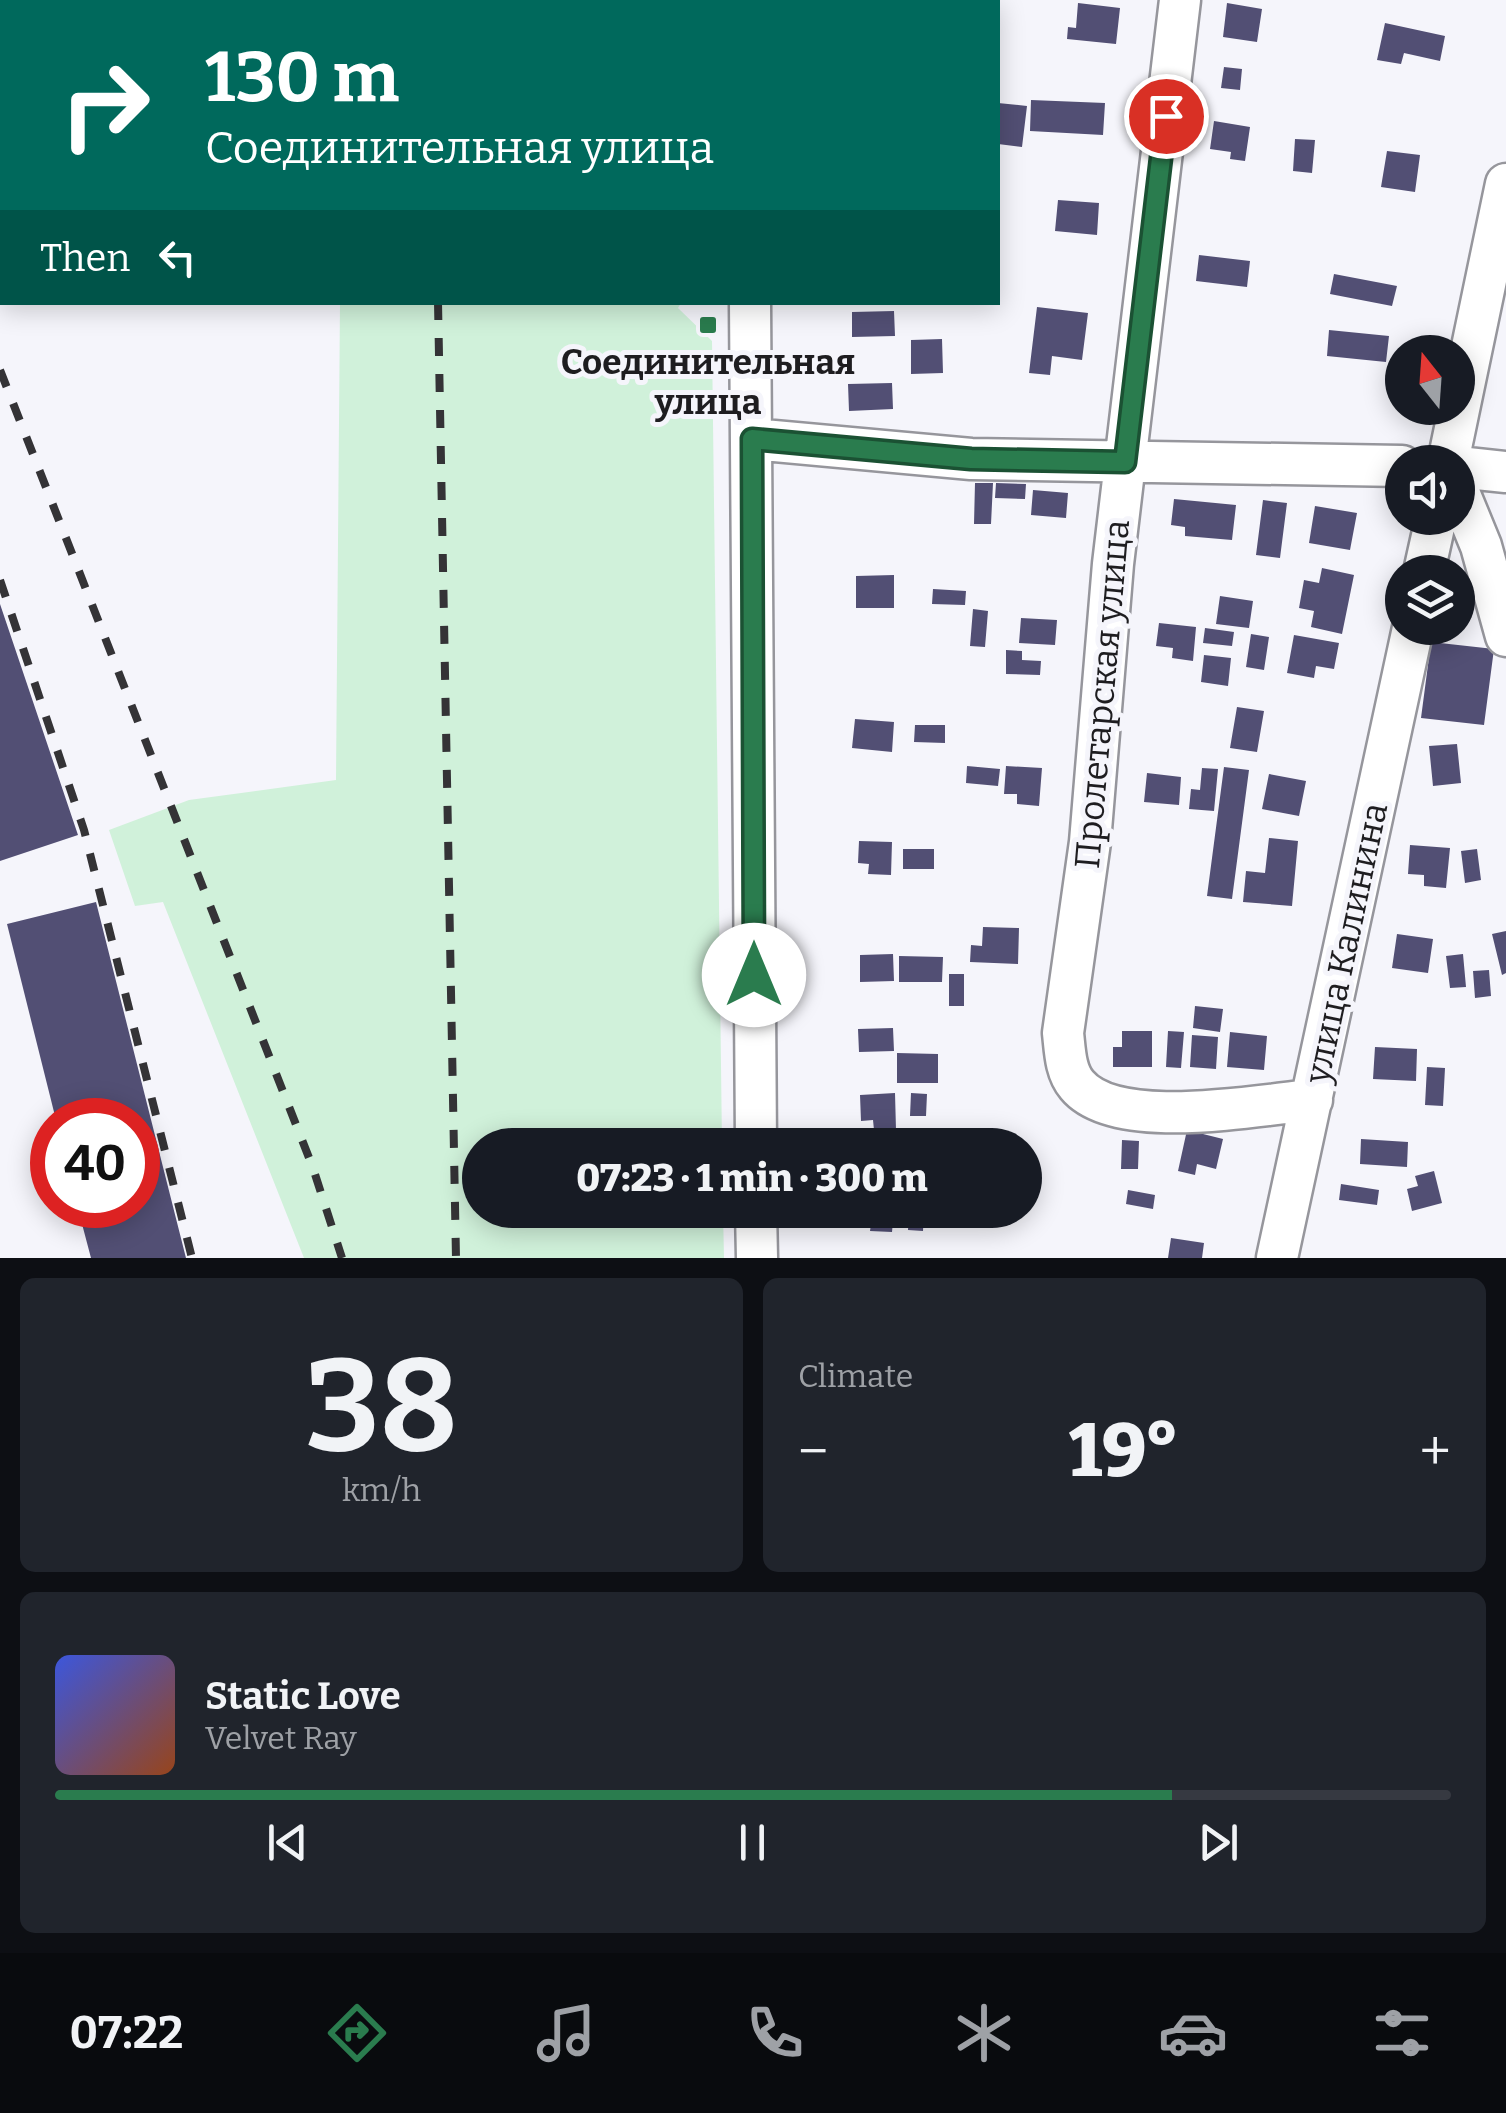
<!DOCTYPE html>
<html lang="en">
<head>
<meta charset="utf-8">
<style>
  :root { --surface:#171b24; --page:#20242c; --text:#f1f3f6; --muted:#9ea1a6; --line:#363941; --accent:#2a7c4e }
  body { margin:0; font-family:Bitter,serif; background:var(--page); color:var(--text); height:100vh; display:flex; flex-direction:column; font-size:38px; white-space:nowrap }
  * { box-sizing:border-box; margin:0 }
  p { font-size:32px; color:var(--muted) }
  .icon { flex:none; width:55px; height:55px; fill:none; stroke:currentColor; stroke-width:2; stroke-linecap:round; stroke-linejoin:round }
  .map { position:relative; height:1258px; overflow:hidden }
  .drawer { display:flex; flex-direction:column; gap:20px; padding:20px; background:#0d0f14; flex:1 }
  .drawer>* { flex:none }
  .banner { position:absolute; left:0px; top:0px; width:1000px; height:305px; box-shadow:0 5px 25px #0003; background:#00695c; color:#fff; overflow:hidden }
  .needle { width:65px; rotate:343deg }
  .buttons { position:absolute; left:1385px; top:335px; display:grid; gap:20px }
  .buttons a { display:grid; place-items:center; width:90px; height:90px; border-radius:50%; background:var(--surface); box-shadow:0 5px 25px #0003; font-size:50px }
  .speed { position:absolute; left:30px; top:1098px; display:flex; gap:20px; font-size:50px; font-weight:700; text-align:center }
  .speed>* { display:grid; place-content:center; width:130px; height:130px; border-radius:50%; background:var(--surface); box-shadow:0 5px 25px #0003; line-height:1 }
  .speed .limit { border:15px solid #d22; background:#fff; color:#111 }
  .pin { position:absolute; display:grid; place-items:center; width:85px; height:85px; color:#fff; margin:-42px; border:5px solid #fff; border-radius:50%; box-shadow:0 2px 10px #0007 }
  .me { position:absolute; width:110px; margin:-55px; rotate:0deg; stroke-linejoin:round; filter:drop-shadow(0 0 8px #0008) }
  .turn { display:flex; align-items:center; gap:35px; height:210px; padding:0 40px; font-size:45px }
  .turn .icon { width:130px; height:130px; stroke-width:2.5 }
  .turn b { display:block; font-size:70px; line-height:85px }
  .then { display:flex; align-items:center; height:95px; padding:0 40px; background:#0003; gap:20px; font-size:38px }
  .big { font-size:75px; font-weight:800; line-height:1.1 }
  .drawer .card { flex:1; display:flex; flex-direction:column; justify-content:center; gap:15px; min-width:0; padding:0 35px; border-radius:15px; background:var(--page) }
  .drawer .dial { align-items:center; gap:0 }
  .dial b { font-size:130px; line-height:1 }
  .song { display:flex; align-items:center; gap:30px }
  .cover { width:120px; height:120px; border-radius:15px; background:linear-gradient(135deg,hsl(230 70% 55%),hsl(20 70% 35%)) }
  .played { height:10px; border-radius:5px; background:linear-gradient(90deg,var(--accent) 80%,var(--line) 80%) }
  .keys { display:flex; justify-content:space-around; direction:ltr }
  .heat { display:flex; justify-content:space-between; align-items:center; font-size:55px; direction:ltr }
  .drawer .tiles { flex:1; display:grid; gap:20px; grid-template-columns:1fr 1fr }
  .card:last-child { grid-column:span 2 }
  .trip { position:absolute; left:462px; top:1128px; width:580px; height:100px; border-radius:50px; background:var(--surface); box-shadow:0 5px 25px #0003; font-weight:800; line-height:100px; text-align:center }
  .tab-bar { display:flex; height:160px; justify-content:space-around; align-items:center; background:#090b0e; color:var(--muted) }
  .tab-bar .icon { width:70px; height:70px }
  .tab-bar .active { color:var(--accent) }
  .tab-bar b { font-size:45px; color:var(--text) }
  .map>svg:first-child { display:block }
  .green { fill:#d0f1da }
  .building { fill:#524f74 }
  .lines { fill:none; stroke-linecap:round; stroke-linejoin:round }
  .minor-casing { stroke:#96969c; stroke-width:45 }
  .minor { stroke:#fff; stroke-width:40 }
  .rail { stroke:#343336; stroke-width:8; stroke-dasharray:18 18; stroke-linecap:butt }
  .route-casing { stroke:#1b5133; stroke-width:25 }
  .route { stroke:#2a7c4e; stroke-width:18 }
  .poi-dot { fill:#2a7c4e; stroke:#f5f5fb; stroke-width:4 }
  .labels { text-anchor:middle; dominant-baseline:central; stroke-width:10; stroke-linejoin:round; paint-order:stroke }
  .poi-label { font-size:35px; font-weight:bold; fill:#1e1d20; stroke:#f5f5fb }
  .street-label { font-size:35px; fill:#1e1d20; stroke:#f5f5fb }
</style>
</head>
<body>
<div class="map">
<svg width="1506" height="1258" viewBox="0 0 1506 1258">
  <rect width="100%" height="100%" fill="#f5f5fb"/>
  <path class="green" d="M371,0H711V2H371Z
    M340,303H681L678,308L712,341L722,1145H480V1210H723L724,1258H304L163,902L135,906L109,830L189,800L336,780Z"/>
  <path class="building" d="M1078,3L1120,8L1116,44L1067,39L1068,27L1076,28Z
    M1227,3L1262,9L1257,42L1223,37Z
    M1385,23L1445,36L1440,61L1404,53L1401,64L1377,60Z
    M1224,67L1242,69L1240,90L1221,88Z
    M1031,100L1105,103L1103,135L1030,131Z
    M998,103L1027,106L1022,147L998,144Z
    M1214,121L1250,127L1245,161L1230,159L1231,152L1210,149Z
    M1295,139L1315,140L1312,173L1293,171Z
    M1387,151L1420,155L1415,192L1381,187Z
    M1058,200L1099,203L1097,235L1055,231Z
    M1199,255L1250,261L1247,287L1196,281Z
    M1334,274L1397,286L1392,306L1330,294Z
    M1037,307L1088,313L1082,360L1052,356L1050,375L1029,373Z
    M894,311L895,336L852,337V312Z
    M1329,330L1389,336L1386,362L1327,356Z
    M942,339L943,373L911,374V340Z
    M892,383L893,409L849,411L848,384Z
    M975,483H993L991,524H974Z
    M996,483L1026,484L1025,499L995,498Z
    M1033,490L1068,493L1066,518L1031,515Z
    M1174,499L1236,505L1232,540L1185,536V527L1171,525Z
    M1263,500L1287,503L1280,558L1256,555Z
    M1315,506L1357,513L1350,550L1309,543Z
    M1322,568L1354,575L1342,634L1311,627L1314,611L1299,608L1304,580L1319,583Z
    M894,575V608H856V576Z
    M933,589L966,591L965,605L932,604Z
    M1220,596L1253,601L1249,628L1216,624Z
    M0,604L78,835L0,861Z
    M973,609L988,611L985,647L970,646Z
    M1021,618L1057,620L1055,645L1019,643Z
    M1159,623L1196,627L1193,661L1172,658L1173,648L1156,646Z
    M1205,628L1234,632L1232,646L1203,643Z
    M1251,634L1269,637L1264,670L1246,667Z
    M1294,635L1339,643L1334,669L1316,666L1314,678L1287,673Z
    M1431,642L1494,649L1484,725L1421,718Z
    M1006,650L1022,651V660L1041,661L1040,675L1006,674Z
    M1204,655L1231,658L1228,686L1201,682Z
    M1237,707L1264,711L1257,752L1230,748Z
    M855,719L894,722L892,752L852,748Z
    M915,725H945V743L914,742Z
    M1457,744L1461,783L1433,786L1429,746Z
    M967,766L1000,769L998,786L966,783Z
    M1006,766L1042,768L1039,806L1017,804V794H1004Z
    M1224,767L1249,770L1232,899L1207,896Z
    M1202,768L1218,769L1214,811L1189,809L1191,789L1200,790Z
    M1147,773L1181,777L1179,805L1144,802Z
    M1269,774L1306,781L1299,816L1262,809Z
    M1269,838L1298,841L1292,906L1243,902L1246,871L1265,873Z
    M859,841L892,842L891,875L868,874L869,864L858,863Z
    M1410,845L1450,848L1446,888L1424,886V875L1408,874Z
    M903,849H934V869H903Z
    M1477,849L1481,880L1465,883L1461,851Z
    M96,902L186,1258H91L77,1205H138V1120H56L7,924Z
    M983,927L1019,928L1018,964L970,962L971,945L982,946Z
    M1506,931V973L1502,975L1492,934Z
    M1397,934L1433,939L1428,973L1392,968Z
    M893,954L894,981L860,982V955Z
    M1463,954L1466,987L1450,988L1446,956Z
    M899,956L943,957L942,982H899Z
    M1489,970L1491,996L1475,998L1473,971Z
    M949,974H964V1006H949Z
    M1195,1006L1223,1009L1220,1032L1193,1028Z
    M893,1028L894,1051L859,1052L858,1029Z
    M1122,1031H1152V1067H1113V1047H1122Z
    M1168,1031L1184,1032L1181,1068L1166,1067Z
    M1230,1032L1267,1036L1264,1070L1227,1067Z
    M1192,1035L1218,1037L1216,1069L1190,1067Z
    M1375,1047L1417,1049L1416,1081L1373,1079Z
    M897,1053L938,1054V1083H897Z
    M1427,1067L1445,1068L1443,1106L1425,1105Z
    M895,1093L896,1130H874L873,1120L861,1121L860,1095Z
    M911,1093L927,1094L926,1116H910Z
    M1187,1130L1223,1139L1216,1169L1197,1164L1195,1175L1178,1171Z
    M1361,1139L1408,1142L1407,1167L1360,1164Z
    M1122,1140L1139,1141L1138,1169H1121Z
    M1434,1171L1442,1203L1412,1211L1407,1189L1418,1186L1415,1176Z
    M1341,1184L1379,1190L1377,1205L1339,1200Z
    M1128,1190L1155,1195L1153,1209L1126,1204Z
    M857,1210H894L892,1232L870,1231L871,1224L856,1223Z
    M909,1210H924L923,1231L908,1230Z
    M1171,1238L1204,1243L1202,1258H1168Z"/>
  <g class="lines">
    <defs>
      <path id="minor" d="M323,0V2
        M1180,0L1113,564L1090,842L1063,1033C1065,1050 1065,1071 1077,1085C1116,1132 1256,1105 1312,1100
        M371,2V0
        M749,2V0
        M750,302L756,1145
        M753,439L971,459L1402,466
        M1448,462L1506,184
        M1458,467L1506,472
        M1458,490L1481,546L1506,636
        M1424,572L1436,518
        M756,1210L757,1258
        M1277,1258L1413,628"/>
    </defs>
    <use href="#minor" class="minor-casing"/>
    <use href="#minor" class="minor"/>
    <path class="rail" d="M432,0V2
      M438,302L456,1258
      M0,370L313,1168L342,1258
      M0,580L84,830L192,1258"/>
  </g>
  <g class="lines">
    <defs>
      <path id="route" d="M754,975L752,439L971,459L1125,462L1166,116"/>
    </defs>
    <use href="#route" class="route-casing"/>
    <use href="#route" class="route"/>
  </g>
  <rect class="poi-dot" x="698" y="315" width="20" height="20" rx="5"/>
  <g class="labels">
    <g class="poi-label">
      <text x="708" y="362">Соединительная<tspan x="708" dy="40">улица</tspan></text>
    </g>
    <g class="street-label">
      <text transform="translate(1102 694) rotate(-85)">Пролетарская улица</text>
      <text transform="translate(1346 943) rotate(-78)">улица Калинина</text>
    </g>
  </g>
</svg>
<div class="buttons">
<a><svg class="needle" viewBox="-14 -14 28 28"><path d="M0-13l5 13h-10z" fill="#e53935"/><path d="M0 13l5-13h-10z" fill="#9ea1a6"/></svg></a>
<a><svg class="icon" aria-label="sound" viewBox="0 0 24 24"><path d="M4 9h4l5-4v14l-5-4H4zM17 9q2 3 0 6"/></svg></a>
<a><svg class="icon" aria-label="layers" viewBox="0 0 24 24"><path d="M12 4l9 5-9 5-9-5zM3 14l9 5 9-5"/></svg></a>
</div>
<div class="speed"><div class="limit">40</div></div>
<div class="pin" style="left:1166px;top:116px;background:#d93025"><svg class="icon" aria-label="arrive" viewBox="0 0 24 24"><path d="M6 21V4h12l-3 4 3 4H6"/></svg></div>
<svg class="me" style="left:754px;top:975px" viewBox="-20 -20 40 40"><circle r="19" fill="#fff"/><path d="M0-13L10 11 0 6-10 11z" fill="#2a7c4e"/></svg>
<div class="trip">07:23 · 1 min · 300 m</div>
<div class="banner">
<div class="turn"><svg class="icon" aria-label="right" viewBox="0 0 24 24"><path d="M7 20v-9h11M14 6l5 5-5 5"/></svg><div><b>130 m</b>Соединительная улица</div></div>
<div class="then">Then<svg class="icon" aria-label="left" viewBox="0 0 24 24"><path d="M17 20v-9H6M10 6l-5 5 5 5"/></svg></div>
</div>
</div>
<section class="drawer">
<div class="tiles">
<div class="card dial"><b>38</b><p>km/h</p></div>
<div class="card"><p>Climate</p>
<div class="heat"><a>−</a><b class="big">19°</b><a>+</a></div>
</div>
<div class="card">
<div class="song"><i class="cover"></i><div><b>Static Love</b><p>Velvet Ray</p></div></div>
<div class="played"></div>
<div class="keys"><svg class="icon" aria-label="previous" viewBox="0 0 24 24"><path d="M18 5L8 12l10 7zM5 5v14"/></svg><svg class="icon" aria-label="pause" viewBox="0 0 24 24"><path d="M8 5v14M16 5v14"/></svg><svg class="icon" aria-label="next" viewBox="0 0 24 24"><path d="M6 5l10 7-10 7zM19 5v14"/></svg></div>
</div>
</div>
</section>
<nav class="tab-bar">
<b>07:22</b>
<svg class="icon active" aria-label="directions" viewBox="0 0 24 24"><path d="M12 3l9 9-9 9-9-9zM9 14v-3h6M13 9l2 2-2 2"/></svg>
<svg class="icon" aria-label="music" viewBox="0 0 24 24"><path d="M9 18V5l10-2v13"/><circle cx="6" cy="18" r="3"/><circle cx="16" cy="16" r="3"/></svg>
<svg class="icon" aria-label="phone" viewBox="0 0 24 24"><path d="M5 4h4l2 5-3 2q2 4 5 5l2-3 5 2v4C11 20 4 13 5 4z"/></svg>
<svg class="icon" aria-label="climate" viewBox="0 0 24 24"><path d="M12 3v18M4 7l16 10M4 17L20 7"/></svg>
<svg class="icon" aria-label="car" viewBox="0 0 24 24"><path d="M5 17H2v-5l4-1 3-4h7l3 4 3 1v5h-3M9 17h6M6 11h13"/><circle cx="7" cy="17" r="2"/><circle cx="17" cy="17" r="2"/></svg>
<svg class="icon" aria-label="filters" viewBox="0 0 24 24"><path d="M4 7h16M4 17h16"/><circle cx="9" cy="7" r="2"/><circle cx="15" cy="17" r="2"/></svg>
</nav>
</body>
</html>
